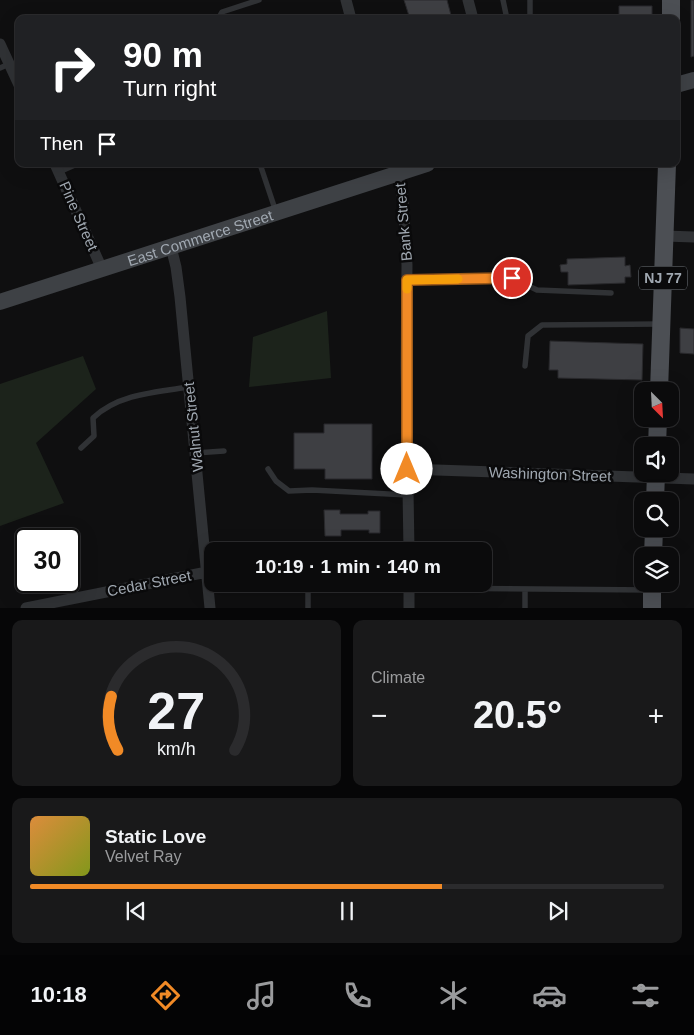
<!DOCTYPE html>
<html lang="en">
<head>
<meta charset="utf-8">
<style>
  :root { --surface:#0b0b0c; --page:#19191a; --text:#f1f3f6; --muted:#9a9b9d; --line:#2b2b2d; --accent:#f18a26 }
  body { margin:0; font-family:Arial,sans-serif; background:var(--page); color:var(--text); height:100vh; display:flex; flex-direction:column; font-size:19px; white-space:nowrap }
  * { box-sizing:border-box; margin:0 }
  p { font-size:16px; color:var(--muted) }
  .icon { flex:none; width:28px; height:28px; fill:none; stroke:currentColor; stroke-width:2; stroke-linecap:round; stroke-linejoin:round }
  .map { position:relative; height:608px; overflow:hidden }
  .sheet { display:flex; flex-direction:column; gap:12px; padding:12px; background:#060607; flex:1 }
  .sheet>* { flex:none }
  .top-card { position:absolute; left:15px; top:15px; width:665px; height:152px; border-radius:10px; box-shadow:0 5px 20px #0002,0 0 0 1px var(--line); background:#202124; color:#fff; overflow:hidden }
  .needle { width:32px; rotate:156deg }
  .tools { position:absolute; left:634px; top:382px; display:grid; gap:10px }
  .tools a { display:grid; place-items:center; width:45px; height:45px; border-radius:10px; background:var(--surface); box-shadow:0 5px 20px #0002,0 0 0 1px var(--line); font-size:25px }
  .speed { position:absolute; left:15px; top:528px; display:flex; gap:10px; font-size:25px; font-weight:700; text-align:center }
  .speed>* { display:grid; place-content:center; width:65px; height:65px; border-radius:50%; background:var(--surface); box-shadow:0 5px 20px #0002,0 0 0 1px var(--line); line-height:1 }
  .speed .limit { border:2px solid #111; border-radius:8px; background:#fff; color:#111 }
  .pin { position:absolute; display:grid; place-items:center; width:42px; height:42px; color:#fff; margin:-21px; border:2px solid #fff; border-radius:50%; box-shadow:0 1px 5px #0007 }
  .me { position:absolute; width:55px; margin:-28px; rotate:0deg; stroke-linejoin:round; filter:drop-shadow(0 0 4px #0008) }
  .turn { display:flex; align-items:center; gap:18px; height:105px; padding:0 25px; font-size:22px }
  .turn .icon { width:65px; height:65px; stroke-width:2.5 }
  .turn b { display:block; font-size:35px; line-height:42px }
  .then { display:flex; align-items:center; height:48px; padding:0 25px; background:#0003; gap:10px; font-size:19px }
  .big { font-size:38px; font-weight:600; line-height:1.1 }
  .sheet .tile { flex:1; display:flex; flex-direction:column; justify-content:center; gap:8px; min-width:0; padding:0 18px; border-radius:10px; background:var(--page) }
  .sheet .dial { align-items:center; gap:0 }
  .dial svg { height:130px; overflow:visible; fill:none; stroke:var(--line); stroke-width:7; stroke-linecap:round; text-anchor:middle }
  .dial text { fill:var(--text); stroke:none }
  .song { display:flex; align-items:center; gap:15px }
  .cover { width:60px; height:60px; border-radius:8px; background:linear-gradient(135deg,hsl(30 70% 55%),hsl(70 70% 35%)) }
  .played { height:5px; border-radius:2px; background:linear-gradient(90deg,var(--accent) 65%,var(--line) 65%) }
  .keys { display:flex; justify-content:space-around; direction:ltr }
  .heat { display:flex; justify-content:space-between; align-items:center; font-size:28px; direction:ltr }
  .sheet .tiles { flex:1; display:grid; gap:12px; grid-template-columns:1fr 1fr }
  .tile:last-child { grid-column:span 2 }
  .trip { position:absolute; left:204px; top:542px; width:288px; height:50px; border-radius:10px; background:var(--surface); box-shadow:0 5px 20px #0002,0 0 0 1px var(--line); font-weight:600; line-height:50px; text-align:center }
  .tabs { display:flex; height:80px; justify-content:space-around; align-items:center; background:#040405; color:var(--muted) }
  .tabs .icon { width:35px; height:35px }
  .tabs .selected { color:var(--accent) }
  .tabs b { font-size:22px; color:var(--text) }
  .map>svg:first-child { display:block }
  .green { fill:#1c231b }
  .building { fill:#3e3f43; stroke:#29292c }
  .lines { fill:none; stroke-linecap:round; stroke-linejoin:round }
  .lane { stroke:#303235; stroke-width:5.5 }
  .street { stroke:#303235; stroke-width:11 }
  .secondary { stroke:#3e4145; stroke-width:16 }
  .primary { stroke:#4c4f54; stroke-width:18 }
  .route-casing { stroke:#9d5a19; stroke-width:12 }
  .route { stroke:#f18a26; stroke-width:9 }
  .slow { stroke:#f59e0b; stroke-width:9 }
  .labels { text-anchor:middle; dominant-baseline:central; stroke-width:5; stroke-linejoin:round; paint-order:stroke }
  .shield { fill:#0a0a0b; stroke:#73797f; stroke-width:1 }
  .shield-label { font-size:14px; font-weight:bold; fill:#a0a8b1 }
  .street-label { font-size:15px; fill:#a0a8b1; stroke:#0a0a0b }
</style>
</head>
<body>
<div class="map">
<svg width="694" height="608" viewBox="0 0 694 608">
  <rect width="100%" height="100%" fill="#0f0f10"/>
  <path class="green" d="M327,311L331,378L249,387L253,337Z
    M83,356L96,389L36,443L64,503L0,526V384Z"/>
  <path class="building" d="M404,0H447L452,19H410Z
    M691,0H694V56L691,57Z
    M619,6H652V19H619Z
    M625,257V266L630,265L631,277H625V283L568,285V272H561L560,265L567,264V259Z
    M680,328L694,329V354L680,353Z
    M550,341L643,344L642,380L558,378V370H549Z
    M324,424H372V479H325V469H294V433H324Z
    M324,510H340V514H368V511H380V533H369V530H341V536H325Z"/>
  <g class="lines">
    <path class="lane" d="M503,0L507,19
      M530,0V19
      M218,19L222,12L259,0
      M0,68L9,64
      M260,164L276,212
      M59,172L77,164
      M407,280L512,278L537,290L611,293
      M525,366L528,336L542,325L659,324
      M81,448L94,436L93,418C118,394 156,392 189,387
      M195,453L224,451
      M268,469L276,481L289,491L312,490L408,495
      M308,584V608
      M409,588L650,590
      M525,608V589"/>
    <path class="street" d="M346,0L351,19
      M468,0L473,19
      M0,44L19,85
      M55,164L102,269
      M396,164L403,199L407,265L406,366L409,551
      M665,236L694,237
      M171,247L176,267L180,297L210,608
      M407,469L694,479
      M409,584V608
      M26,608L212,571"/>
    <g class="secondary">
      <path d="M676,85L694,80"/>
      <path id="s1" d="M0,302L427,164"/>
    </g>
    <path class="primary" d="M671,19V0
      M659,391L667,164
      M657,446L658,419
      M655,501L656,474
      M653,556L654,529
      M652,608V584"/>
  </g>
  <g class="lines">
    <defs>
      <path id="route" d="M407,469V280L512,278"/>
    </defs>
    <use href="#route" class="route-casing"/>
    <use href="#route" class="route"/>
    <path class="slow" d="M407,289V280L458,279"/>
  </g>
  <g class="labels">
    <rect class="shield" x="639" y="266.5" width="48" height="23" rx="4"/>
    <g class="shield-label">
      <text x="663" y="278">NJ 77</text>
    </g>
    <g class="street-label">
      <text transform="translate(79 216) rotate(66)">Pine Street</text>
      <text transform="translate(403 222) rotate(-95)">Bank Street</text>
      <text stroke="none"><textPath href="#s1" startOffset="210">East Commerce Street</textPath></text>
      <text transform="translate(193 427) rotate(-96)">Walnut Street</text>
      <text transform="translate(550 474) rotate(2)">Washington Street</text>
      <text transform="translate(149 583) rotate(-11)">Cedar Street</text>
    </g>
  </g>
</svg>
<div class="tools">
<a><svg class="needle" viewBox="-14 -14 28 28"><path d="M0-13l5 13h-10z" fill="#e53935"/><path d="M0 13l5-13h-10z" fill="#9a9b9d"/></svg></a>
<a><svg class="icon" aria-label="sound" viewBox="0 0 24 24"><path d="M4 9h4l5-4v14l-5-4H4zM17 9q2 3 0 6"/></svg></a>
<a><svg class="icon" aria-label="search" viewBox="0 0 24 24"><circle cx="10" cy="10" r="6"/><path d="M15 15l6 6"/></svg></a>
<a><svg class="icon" aria-label="layers" viewBox="0 0 24 24"><path d="M12 4l9 5-9 5-9-5zM3 14l9 5 9-5"/></svg></a>
</div>
<div class="speed"><div class="limit">30</div></div>
<div class="pin" style="left:512px;top:278px;background:#d93025"><svg class="icon" aria-label="arrive" viewBox="0 0 24 24"><path d="M6 21V4h12l-3 4 3 4H6"/></svg></div>
<svg class="me" style="left:407px;top:469px" viewBox="-20 -20 40 40"><circle r="19" fill="#fff"/><path d="M0-13L10 11 0 6-10 11z" fill="#f18a26"/></svg>
<div class="trip">10:19 · 1 min · 140 m</div>
<div class="top-card">
<div class="turn"><svg class="icon" aria-label="right" viewBox="0 0 24 24"><path d="M7 20v-9h11M14 6l5 5-5 5"/></svg><div><b>90 m</b>Turn right</div></div>
<div class="then">Then<svg class="icon" aria-label="arrive" viewBox="0 0 24 24"><path d="M6 21V4h12l-3 4 3 4H6"/></svg></div>
</div>
</div>
<section class="sheet">
<div class="tiles">
<div class="tile dial"><svg viewBox="0 0 100 80">
<path d="M14 69A42 42 0 1 1 86 69"/>
<path d="M14 69A42 42 0 0 1 10 36" stroke="#f18a26"/>
<text x="50" y="56" font-size="32" font-weight="700">27</text>
<text x="50" y="72" font-size="11">km/h</text>
</svg></div>
<div class="tile"><p>Climate</p>
<div class="heat"><a>−</a><b class="big">20.5°</b><a>+</a></div>
</div>
<div class="tile">
<div class="song"><i class="cover"></i><div><b>Static Love</b><p>Velvet Ray</p></div></div>
<div class="played"></div>
<div class="keys"><svg class="icon" aria-label="previous" viewBox="0 0 24 24"><path d="M18 5L8 12l10 7zM5 5v14"/></svg><svg class="icon" aria-label="pause" viewBox="0 0 24 24"><path d="M8 5v14M16 5v14"/></svg><svg class="icon" aria-label="next" viewBox="0 0 24 24"><path d="M6 5l10 7-10 7zM19 5v14"/></svg></div>
</div>
</div>
</section>
<nav class="tabs">
<b>10:18</b>
<svg class="icon selected" aria-label="directions" viewBox="0 0 24 24"><path d="M12 3l9 9-9 9-9-9zM9 14v-3h6M13 9l2 2-2 2"/></svg>
<svg class="icon" aria-label="music" viewBox="0 0 24 24"><path d="M9 18V5l10-2v13"/><circle cx="6" cy="18" r="3"/><circle cx="16" cy="16" r="3"/></svg>
<svg class="icon" aria-label="phone" viewBox="0 0 24 24"><path d="M5 4h4l2 5-3 2q2 4 5 5l2-3 5 2v4C11 20 4 13 5 4z"/></svg>
<svg class="icon" aria-label="climate" viewBox="0 0 24 24"><path d="M12 3v18M4 7l16 10M4 17L20 7"/></svg>
<svg class="icon" aria-label="car" viewBox="0 0 24 24"><path d="M5 17H2v-5l4-1 3-4h7l3 4 3 1v5h-3M9 17h6M6 11h13"/><circle cx="7" cy="17" r="2"/><circle cx="17" cy="17" r="2"/></svg>
<svg class="icon" aria-label="filters" viewBox="0 0 24 24"><path d="M4 7h16M4 17h16"/><circle cx="9" cy="7" r="2"/><circle cx="15" cy="17" r="2"/></svg>
</nav>
</body>
</html>
